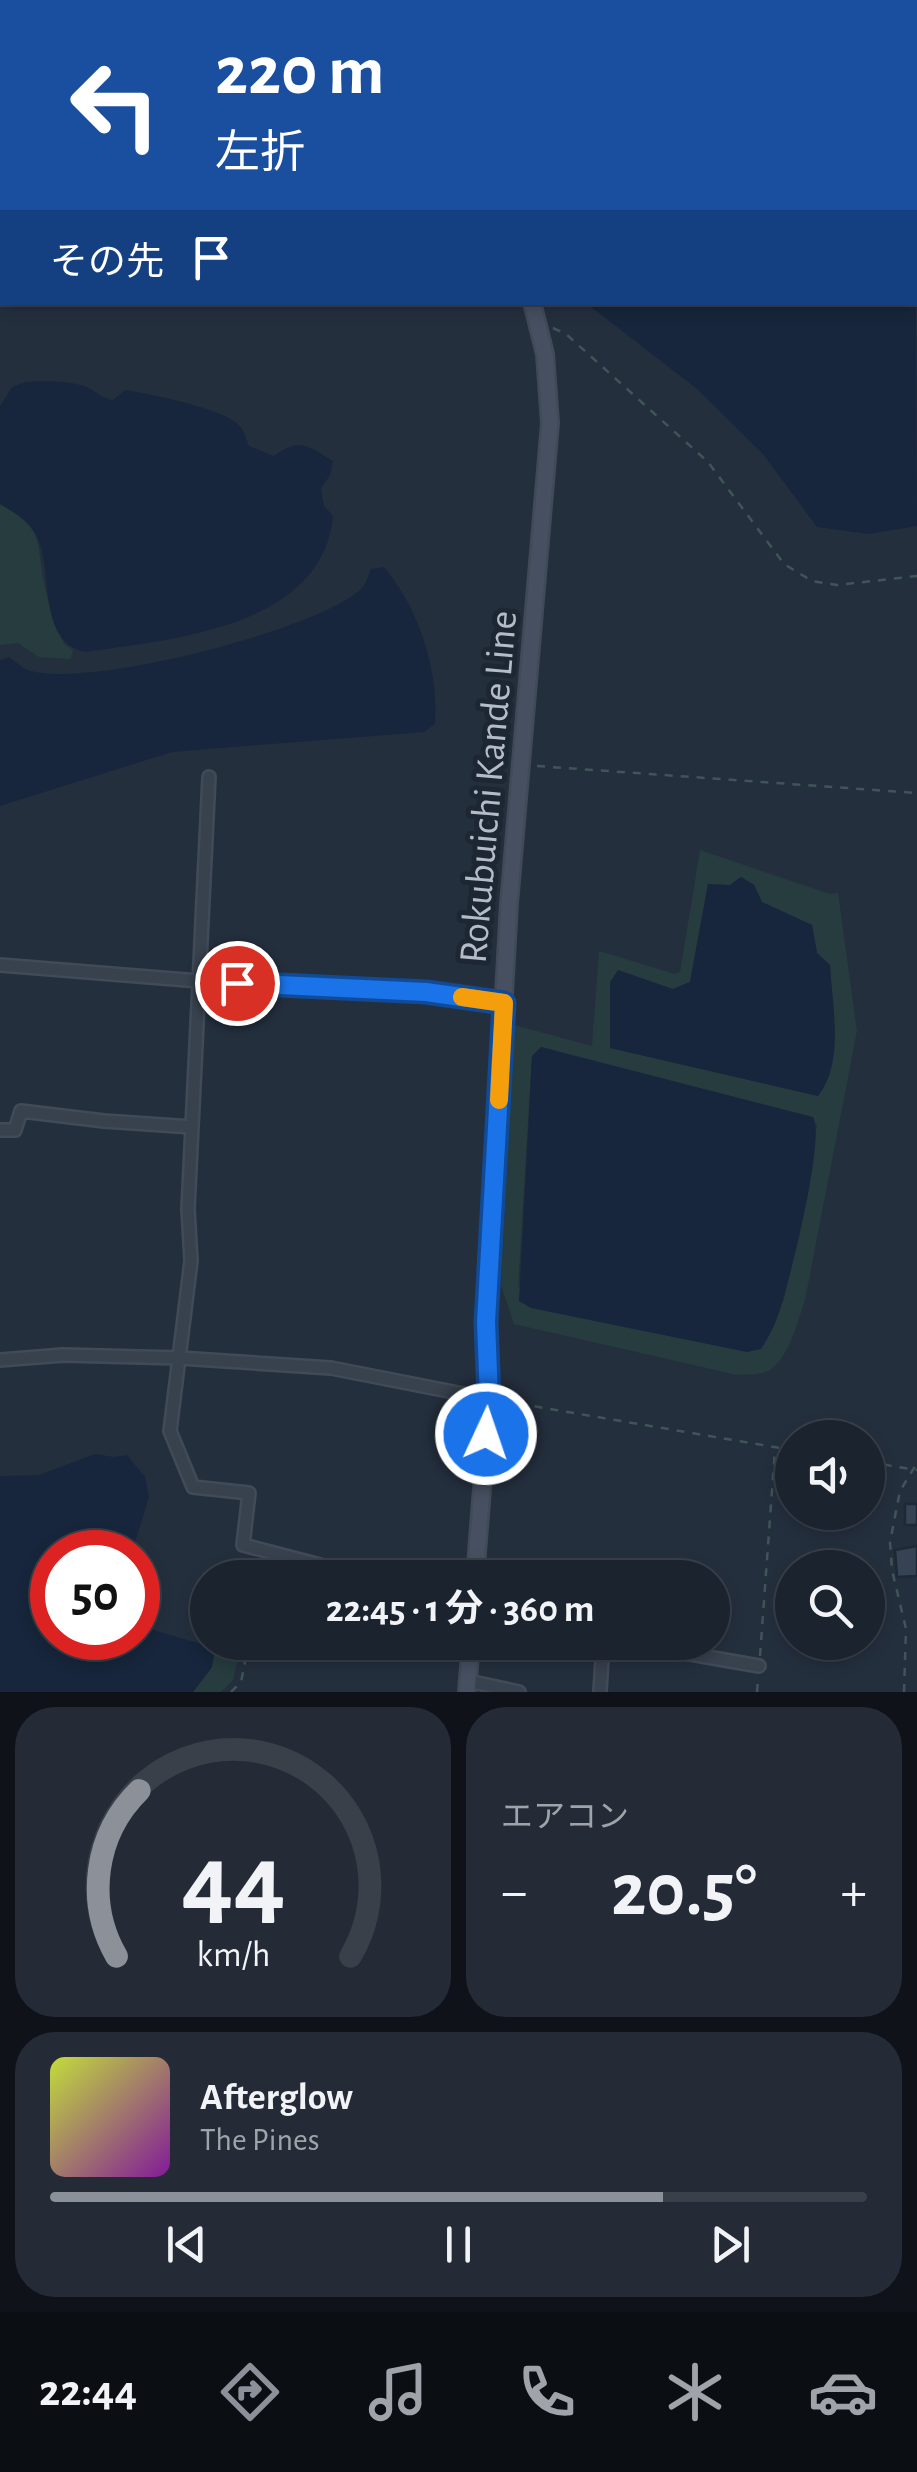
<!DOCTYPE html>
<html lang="ja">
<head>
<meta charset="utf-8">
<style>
  :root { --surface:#1b232e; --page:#242b36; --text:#f1f3f6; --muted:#a0a4aa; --line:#39404a; --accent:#8c9099 }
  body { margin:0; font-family:"Alegreya Sans","Noto Sans JP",sans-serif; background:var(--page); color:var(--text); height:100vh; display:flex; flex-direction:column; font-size:38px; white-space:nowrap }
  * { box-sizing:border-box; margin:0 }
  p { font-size:32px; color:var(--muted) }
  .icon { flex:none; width:55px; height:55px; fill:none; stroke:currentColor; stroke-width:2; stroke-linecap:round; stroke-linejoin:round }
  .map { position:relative; height:1692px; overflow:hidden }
  .drawer { display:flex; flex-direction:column; gap:15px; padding:15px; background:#0f1319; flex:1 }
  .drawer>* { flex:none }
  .banner { position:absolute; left:0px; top:0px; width:918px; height:305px; box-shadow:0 5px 15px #0003,0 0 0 2px var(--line); background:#1a4fa0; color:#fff; overflow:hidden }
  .tools { position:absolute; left:775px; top:1420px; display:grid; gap:20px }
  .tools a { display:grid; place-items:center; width:110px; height:110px; border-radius:50%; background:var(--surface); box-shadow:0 5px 15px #0003,0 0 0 2px var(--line); font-size:50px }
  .speed { position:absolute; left:30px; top:1530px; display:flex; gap:20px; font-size:50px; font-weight:700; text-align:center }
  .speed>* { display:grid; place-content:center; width:130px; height:130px; border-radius:50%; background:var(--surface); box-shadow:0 5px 15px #0003,0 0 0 2px var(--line); line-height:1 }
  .speed .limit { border:15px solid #d22; background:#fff; color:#111 }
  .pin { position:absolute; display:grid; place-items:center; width:85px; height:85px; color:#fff; margin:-42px; border:5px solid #fff; border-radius:50%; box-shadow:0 2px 10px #0007 }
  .me { position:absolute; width:110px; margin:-55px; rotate:3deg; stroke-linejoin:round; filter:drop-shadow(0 0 8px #0008) }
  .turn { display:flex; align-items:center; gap:35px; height:210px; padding:0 50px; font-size:45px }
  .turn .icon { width:130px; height:130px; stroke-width:2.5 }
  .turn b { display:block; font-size:70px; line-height:85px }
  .then { display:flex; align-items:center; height:95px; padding:0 50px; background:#0003; gap:20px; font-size:38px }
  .big { font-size:75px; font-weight:700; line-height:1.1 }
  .drawer .tile { flex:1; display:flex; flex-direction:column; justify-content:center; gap:15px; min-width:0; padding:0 35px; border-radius:40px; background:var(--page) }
  .drawer .dial { align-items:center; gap:0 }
  .dial svg { height:260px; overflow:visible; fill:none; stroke:var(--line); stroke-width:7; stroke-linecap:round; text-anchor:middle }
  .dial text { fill:var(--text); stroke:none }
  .song { display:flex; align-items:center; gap:30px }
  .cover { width:120px; height:120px; border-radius:15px; background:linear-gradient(135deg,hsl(70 70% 55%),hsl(290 70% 35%)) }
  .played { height:10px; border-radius:5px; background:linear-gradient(90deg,var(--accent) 75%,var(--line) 75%) }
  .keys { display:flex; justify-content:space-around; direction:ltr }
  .heat { display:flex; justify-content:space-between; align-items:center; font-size:55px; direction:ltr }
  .drawer .tiles { flex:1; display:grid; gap:15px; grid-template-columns:1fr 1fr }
  .tile:last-child { grid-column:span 2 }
  .trip { position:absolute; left:190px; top:1560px; width:540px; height:100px; border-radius:50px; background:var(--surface); box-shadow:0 5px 15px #0003,0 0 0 2px var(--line); font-weight:700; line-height:100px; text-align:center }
  .dock { display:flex; height:160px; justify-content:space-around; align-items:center; background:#0b0e12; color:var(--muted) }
  .dock .icon { width:70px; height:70px }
  .dock .on { color:var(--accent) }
  .dock b { font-size:45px; color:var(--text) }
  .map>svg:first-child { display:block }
  .green { fill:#263c3f; fill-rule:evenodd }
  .water { fill:#17263c }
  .building { fill:#364354; stroke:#1f2835; stroke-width:2.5 }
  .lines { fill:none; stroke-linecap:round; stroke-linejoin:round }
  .street-casing { stroke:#414a57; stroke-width:16 }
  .secondary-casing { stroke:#414a57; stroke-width:20 }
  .highway-casing { stroke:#434c59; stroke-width:25 }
  .path { stroke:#3f5557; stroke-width:2.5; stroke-dasharray:8 8; stroke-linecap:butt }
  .street { stroke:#38414e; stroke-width:11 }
  .secondary { stroke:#465061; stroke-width:15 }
  .highway { stroke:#746855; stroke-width:20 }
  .route-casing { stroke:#114b97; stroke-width:25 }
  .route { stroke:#1a73e8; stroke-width:18 }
  .slow { stroke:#f59e0b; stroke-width:18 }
  .labels { text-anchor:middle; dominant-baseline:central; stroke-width:10; stroke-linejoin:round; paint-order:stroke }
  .street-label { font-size:40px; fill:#b4bcc9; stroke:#1d2633 }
</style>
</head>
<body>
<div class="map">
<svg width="917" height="1692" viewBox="0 0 917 1692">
  <rect width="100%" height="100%" fill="#242f3e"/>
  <path class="green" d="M0,504C44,529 36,538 44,583C48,604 56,625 64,644L73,650L71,659L39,657L18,643L0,645Z
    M700,850L830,894L838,893L857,1031L805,1300C798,1320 791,1350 775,1366C766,1376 749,1374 737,1375L514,1324L501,1285L514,1025L592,1046L599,951L675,974L680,972ZM741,877L754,885L762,902L812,925L817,953L830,965C833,1018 839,1045 818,1096L611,1048L673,989L690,982L708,884L730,885ZM541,1047L817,1124L808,1193L783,1303L518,1287L532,1056Z
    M215,1648L240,1651L233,1680L221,1692H193L212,1667Z"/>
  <path class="water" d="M915,133L917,526L868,534L817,527L763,454L697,389L586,303L915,302Z
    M26,382C45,381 65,380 84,386C96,390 100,398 113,400L125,390C150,394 222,408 239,425C244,430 246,439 249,446L274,456C300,437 308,446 333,461L330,475L321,488L324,506L333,516C322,628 172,639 86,652C39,644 52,576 39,542C32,522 17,514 0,504V406L12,387Z
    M384,567C419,608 439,671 435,724L424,732L172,752L0,806V660L9,657C15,661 22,668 28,670C85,690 318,630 361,589C366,584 368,576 371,569Z
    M741,877L754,885L762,902L812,925L817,953L830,965C832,1005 845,1062 818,1096L610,1048V982L618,970L673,989L690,982L708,884L730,885Z
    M541,1047L813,1117C825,1138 792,1270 783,1299C779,1316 771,1334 761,1349L747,1352L531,1308L519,1301L532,1056Z
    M95,1454L114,1457L127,1455L145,1477L149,1497L132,1552H52V1638H138V1613L150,1629L215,1648L212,1667L193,1692H0V1476L39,1475Z"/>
  <path class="building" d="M905,1504H917V1525H905Z
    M917,1546V1576L897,1577L895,1550Z"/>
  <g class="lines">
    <defs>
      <path id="street" d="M586,2L587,0
        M0,165H2
        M209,777L188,1209L191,1261L170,1431L193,1487L249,1493L243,1545L370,1578
        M0,965L199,981L425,992L505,1003
        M0,1130H15L21,1111L104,1121L192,1127
        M0,1360L63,1355L180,1358L331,1368L489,1399
        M622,1642L759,1666
        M468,1681L519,1692
        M600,1692L603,1642"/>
      <path id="secondary" d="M347,0L349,2
        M475,1578L489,1399L487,1299L509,904L550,423L545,354L532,302
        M467,1692L471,1642"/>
      <path id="highway" d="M12,2L31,0"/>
    </defs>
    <use href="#street" class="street-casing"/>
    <use href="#secondary" class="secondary-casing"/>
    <use href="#highway" class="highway-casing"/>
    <path class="path" d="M887,2V0
      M915,48H917
      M553,328L566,334L708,462L784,564L812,581L837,585L917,576
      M537,766L917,793
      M503,1401L792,1450
      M868,1462L917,1470
      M261,1578L263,1564
      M760,1656L775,1449
      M231,1692L241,1682L249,1642
      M757,1692L758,1679
      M904,1692L906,1629L892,1570L890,1542L900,1491L917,1463"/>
    <use href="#street" class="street"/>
    <use href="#secondary" class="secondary"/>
    <use href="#highway" class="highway"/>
  </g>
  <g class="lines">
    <defs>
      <path id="route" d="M237,983L426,992L504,1003L486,1322L489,1398L486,1434"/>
    </defs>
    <use href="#route" class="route-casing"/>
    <use href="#route" class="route"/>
    <path class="slow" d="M462,997L504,1003L499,1100"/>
  </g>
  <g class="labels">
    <g class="street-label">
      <text transform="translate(489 787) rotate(-85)">Rokubuichi Kande Line</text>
    </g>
  </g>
</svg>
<div class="tools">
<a><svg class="icon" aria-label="sound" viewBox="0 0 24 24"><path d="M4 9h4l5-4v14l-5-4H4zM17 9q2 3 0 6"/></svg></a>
<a><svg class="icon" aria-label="search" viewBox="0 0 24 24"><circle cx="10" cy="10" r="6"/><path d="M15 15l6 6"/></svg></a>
</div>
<div class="speed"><div class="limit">50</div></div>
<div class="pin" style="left:237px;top:983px;background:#d93025"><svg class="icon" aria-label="arrive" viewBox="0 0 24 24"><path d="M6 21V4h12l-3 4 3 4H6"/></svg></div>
<svg class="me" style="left:486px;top:1434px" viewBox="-20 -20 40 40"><circle r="17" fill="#1a73e8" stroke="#fff" stroke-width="3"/><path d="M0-11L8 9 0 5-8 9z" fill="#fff"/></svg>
<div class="trip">22:45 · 1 分 · 360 m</div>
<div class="banner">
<div class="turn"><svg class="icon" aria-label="left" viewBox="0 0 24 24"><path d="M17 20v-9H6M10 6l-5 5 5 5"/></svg><div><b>220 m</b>左折</div></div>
<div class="then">その先<svg class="icon" aria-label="arrive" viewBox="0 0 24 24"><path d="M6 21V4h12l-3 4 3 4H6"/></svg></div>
</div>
</div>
<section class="drawer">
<div class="tiles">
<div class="tile dial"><svg viewBox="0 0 100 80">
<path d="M14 69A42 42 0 1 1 86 69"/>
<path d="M14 69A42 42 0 0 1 21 18" stroke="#8c9099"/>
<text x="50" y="56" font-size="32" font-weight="700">44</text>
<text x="50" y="72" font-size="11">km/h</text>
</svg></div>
<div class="tile"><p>エアコン</p>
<div class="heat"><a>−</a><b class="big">20.5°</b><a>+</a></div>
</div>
<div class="tile">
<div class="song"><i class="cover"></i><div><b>Afterglow</b><p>The Pines</p></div></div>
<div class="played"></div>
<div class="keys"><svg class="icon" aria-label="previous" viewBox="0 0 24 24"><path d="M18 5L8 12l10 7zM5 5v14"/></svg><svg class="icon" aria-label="pause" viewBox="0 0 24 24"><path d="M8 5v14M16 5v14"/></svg><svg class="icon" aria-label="next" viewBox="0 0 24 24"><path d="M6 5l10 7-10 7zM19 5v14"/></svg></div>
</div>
</div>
</section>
<nav class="dock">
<b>22:44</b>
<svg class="icon on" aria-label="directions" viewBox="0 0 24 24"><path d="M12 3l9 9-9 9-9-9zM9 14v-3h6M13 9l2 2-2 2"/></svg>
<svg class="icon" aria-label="music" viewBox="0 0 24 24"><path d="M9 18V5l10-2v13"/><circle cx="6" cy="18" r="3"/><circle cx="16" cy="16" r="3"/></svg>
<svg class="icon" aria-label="phone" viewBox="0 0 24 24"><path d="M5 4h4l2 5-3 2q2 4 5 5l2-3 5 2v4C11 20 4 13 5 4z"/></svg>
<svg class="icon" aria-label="climate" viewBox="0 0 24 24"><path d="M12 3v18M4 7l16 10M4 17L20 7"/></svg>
<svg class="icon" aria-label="car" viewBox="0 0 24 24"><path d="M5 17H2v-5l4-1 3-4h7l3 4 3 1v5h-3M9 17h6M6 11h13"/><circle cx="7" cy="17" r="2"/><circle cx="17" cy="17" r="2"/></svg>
</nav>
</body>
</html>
